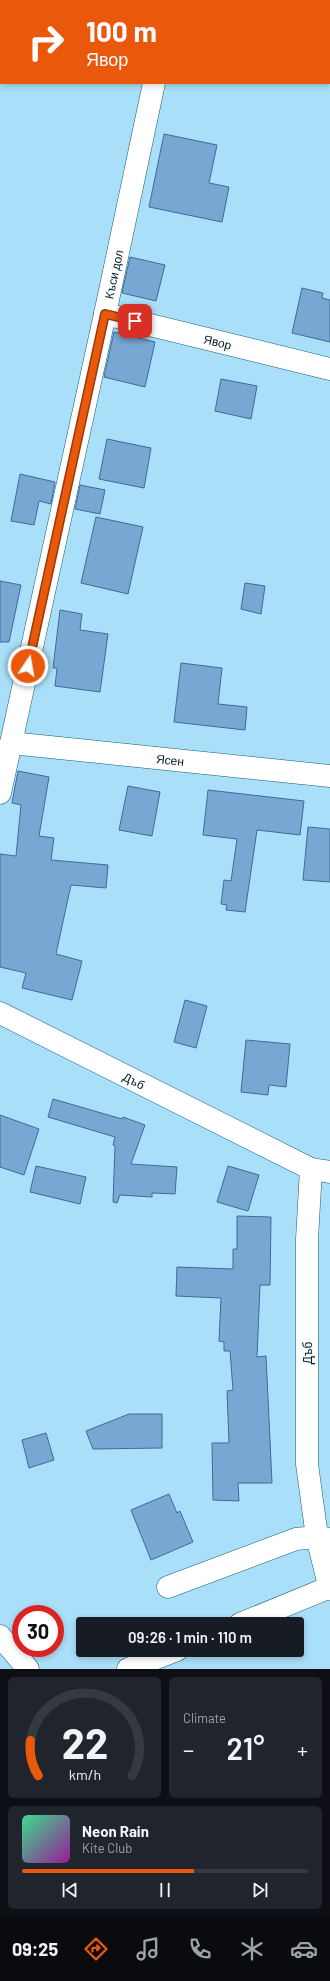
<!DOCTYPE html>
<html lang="en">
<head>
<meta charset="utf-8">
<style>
  :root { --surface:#171b24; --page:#20242c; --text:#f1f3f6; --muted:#9ea1a6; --line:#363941; --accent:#ea580c }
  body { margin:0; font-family:Barlow,sans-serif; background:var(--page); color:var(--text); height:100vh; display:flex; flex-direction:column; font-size:15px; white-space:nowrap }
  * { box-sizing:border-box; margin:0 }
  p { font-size:13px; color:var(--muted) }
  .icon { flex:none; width:22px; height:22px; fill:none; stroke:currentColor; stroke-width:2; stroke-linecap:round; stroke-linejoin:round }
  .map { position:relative; height:1669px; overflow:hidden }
  .side { display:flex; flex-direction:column; gap:8px; padding:8px; background:#0d0f14; flex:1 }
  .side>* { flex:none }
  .banner { position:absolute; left:0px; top:0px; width:330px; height:84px; box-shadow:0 2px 6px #0003; background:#ea580c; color:#fff; overflow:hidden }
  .speed { position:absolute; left:12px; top:1605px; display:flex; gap:8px; font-size:20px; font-weight:700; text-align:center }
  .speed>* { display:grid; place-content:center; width:52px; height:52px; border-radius:50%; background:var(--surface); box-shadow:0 2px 6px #0003; line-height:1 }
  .speed .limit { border:6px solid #d22; background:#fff; color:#111 }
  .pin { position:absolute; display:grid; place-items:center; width:34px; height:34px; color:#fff; margin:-17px; border-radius:8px; box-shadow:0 2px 6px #0006 }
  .me { position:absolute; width:44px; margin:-22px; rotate:12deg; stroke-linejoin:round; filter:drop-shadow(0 0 3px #0008) }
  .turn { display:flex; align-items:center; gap:14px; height:84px; padding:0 20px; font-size:18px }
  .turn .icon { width:52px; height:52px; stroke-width:2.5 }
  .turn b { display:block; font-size:28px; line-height:34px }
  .big { font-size:30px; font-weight:600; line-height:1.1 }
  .side .tile { flex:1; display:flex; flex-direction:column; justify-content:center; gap:6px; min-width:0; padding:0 14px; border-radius:6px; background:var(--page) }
  .side .dial { align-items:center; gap:0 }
  .dial svg { height:104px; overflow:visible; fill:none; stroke:var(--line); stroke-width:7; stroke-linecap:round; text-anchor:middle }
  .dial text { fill:var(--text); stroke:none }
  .song { display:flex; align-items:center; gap:12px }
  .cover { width:48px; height:48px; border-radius:6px; background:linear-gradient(135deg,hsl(150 70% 55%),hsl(300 70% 35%)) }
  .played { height:4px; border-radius:2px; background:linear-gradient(90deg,var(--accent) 60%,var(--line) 60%) }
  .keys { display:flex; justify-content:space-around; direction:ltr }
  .heat { display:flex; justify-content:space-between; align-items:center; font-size:22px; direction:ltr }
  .side .tiles { flex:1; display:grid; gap:8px; grid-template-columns:1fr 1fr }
  .tile:last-child { grid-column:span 2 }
  .trip { position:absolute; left:76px; top:1617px; width:228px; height:40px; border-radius:4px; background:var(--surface); box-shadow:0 2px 6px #0003; font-weight:600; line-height:40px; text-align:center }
  .tabs { display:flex; height:64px; justify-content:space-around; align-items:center; background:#090b0e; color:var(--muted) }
  .tabs .icon { width:28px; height:28px }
  .tabs .selected { color:var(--accent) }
  .tabs b { font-size:18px; color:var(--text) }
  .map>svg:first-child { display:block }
  .building { fill:#79a7d4; stroke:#3f6b95 }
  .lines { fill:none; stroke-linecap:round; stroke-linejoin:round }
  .street-casing { stroke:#135f7b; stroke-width:23 }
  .street { stroke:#fff; stroke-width:22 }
  .route-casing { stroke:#983908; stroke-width:10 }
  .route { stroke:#ea580c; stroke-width:7 }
  .labels { text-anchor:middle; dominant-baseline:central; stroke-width:3; stroke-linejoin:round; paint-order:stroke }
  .street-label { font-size:12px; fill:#001b26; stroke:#f1f8fb }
</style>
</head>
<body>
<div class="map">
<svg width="330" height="1669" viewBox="0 0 330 1669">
  <rect width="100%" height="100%" fill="#a9dff9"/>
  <path class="building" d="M164,134L217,145L209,183L229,187L222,222L149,207Z
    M130,257L165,265L156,301L122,293Z
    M302,288L323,293L322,298L330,300V342L292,333Z
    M114,332L155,342L145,387L104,377Z
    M221,379L257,386L251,419L215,411Z
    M107,439L151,448L144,488L99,479Z
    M20,474L55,482L51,504L39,501L34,525L11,521Z
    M80,485L105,490L100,514L75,509Z
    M96,517L143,527L128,594L81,583Z
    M0,581L21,585L9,642H0Z
    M245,583L265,586L261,614L241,609Z
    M60,610L82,614L80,630L108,634L100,692L55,686L57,668H53Z
    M181,663L222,668L218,704L247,707L245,730L174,722Z
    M18,771L49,777L39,836L54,838L51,860L108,865L106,888L71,885L56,954L82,961L72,1000L22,988L26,973L0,967V854L16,856L21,805L12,803Z
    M128,786L160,792L152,836L119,830Z
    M208,790L304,801L300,835L257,830L245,912L226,910L227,905L221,904L224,880L231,881L237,839L203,835Z
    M308,827L330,829V882L303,880Z
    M185,1000L207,1006L196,1048L174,1042Z
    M246,1040L290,1044L286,1087L269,1085L268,1095L241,1092Z
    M53,1099L122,1119L123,1117L145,1125L131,1164L177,1167L175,1194L152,1193V1197L120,1195L117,1203L113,1202L115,1146L113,1145L115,1137L48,1117Z
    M0,1115L39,1129L24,1175L0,1167Z
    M36,1166L86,1177L80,1204L30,1192Z
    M228,1166L259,1175L248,1211L217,1202Z
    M237,1216L271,1217L270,1285H260L257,1357L266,1356L272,1483H238L239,1501L213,1500L212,1443H229L227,1391L233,1390L230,1351H224V1342L219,1341L221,1298L176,1296L177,1267L233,1269V1249H237Z
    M129,1414H162V1448L93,1449L86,1431Z
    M46,1433L54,1460L29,1468L22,1440Z
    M169,1494L177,1513L180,1511L193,1542L151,1560L131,1510Z"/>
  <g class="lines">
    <defs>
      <g id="street">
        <path d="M171,1V0"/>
        <path id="s1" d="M105,314L330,369"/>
        <path id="s2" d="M11,743L330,776"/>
        <path id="s3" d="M0,793L105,314L154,83"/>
        <path id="s4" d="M0,1013L311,1169L330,1172"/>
        <path d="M311,1169L307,1239V1464L317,1537L330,1589"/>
        <path d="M168,1587L296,1539L317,1537L330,1539"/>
        <path d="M240,1624L328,1588"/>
        <path d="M0,1636L28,1669"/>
        <path d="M128,1669L177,1650"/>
      </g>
    </defs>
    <use href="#street" class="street-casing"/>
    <use href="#street" class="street"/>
  </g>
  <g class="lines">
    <defs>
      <path id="route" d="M28,666L105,314L135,321"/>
    </defs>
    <use href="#route" class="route-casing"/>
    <use href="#route" class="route"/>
  </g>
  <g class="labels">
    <g class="street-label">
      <text stroke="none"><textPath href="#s3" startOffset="531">Къси дол</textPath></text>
      <text stroke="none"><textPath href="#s1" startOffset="116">Явор</textPath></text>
      <text stroke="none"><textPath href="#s2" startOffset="160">Ясен</textPath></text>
      <text stroke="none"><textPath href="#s4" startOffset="150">Дъб</textPath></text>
      <text transform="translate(307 1353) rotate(-90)">Дъб</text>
    </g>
  </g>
</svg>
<div class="speed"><div class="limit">30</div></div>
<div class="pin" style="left:135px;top:321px;background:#d93025"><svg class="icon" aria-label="arrive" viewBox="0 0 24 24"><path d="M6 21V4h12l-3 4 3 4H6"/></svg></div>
<svg class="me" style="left:28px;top:666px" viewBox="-20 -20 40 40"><circle r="17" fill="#ea580c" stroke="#fff" stroke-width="3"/><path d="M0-11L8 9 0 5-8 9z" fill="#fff"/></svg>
<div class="trip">09:26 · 1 min · 110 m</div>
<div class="banner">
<div class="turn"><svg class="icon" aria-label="right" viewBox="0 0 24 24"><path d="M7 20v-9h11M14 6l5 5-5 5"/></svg><div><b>100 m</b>Явор</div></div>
</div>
</div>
<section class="side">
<div class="tiles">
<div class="tile dial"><svg viewBox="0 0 100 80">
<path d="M14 69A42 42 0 1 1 86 69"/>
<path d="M14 69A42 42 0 0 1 8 42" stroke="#ea580c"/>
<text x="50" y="56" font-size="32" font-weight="700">22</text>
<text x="50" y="72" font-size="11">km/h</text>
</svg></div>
<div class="tile"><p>Climate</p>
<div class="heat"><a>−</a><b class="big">21°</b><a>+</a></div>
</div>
<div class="tile">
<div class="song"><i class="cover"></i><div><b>Neon Rain</b><p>Kite Club</p></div></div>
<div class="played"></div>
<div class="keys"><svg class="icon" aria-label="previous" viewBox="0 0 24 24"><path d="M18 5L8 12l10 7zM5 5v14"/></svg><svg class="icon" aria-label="pause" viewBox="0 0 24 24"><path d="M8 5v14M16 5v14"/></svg><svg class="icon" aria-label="next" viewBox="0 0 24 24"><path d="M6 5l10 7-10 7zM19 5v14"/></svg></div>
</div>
</div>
</section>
<nav class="tabs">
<b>09:25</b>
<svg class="icon selected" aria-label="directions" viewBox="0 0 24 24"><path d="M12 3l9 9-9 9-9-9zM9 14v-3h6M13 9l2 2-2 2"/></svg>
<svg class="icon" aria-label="music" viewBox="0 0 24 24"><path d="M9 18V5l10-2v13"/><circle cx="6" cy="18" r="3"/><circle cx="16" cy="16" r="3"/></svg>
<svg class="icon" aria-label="phone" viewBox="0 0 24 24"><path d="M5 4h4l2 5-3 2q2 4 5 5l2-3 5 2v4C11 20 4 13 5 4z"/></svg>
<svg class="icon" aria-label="climate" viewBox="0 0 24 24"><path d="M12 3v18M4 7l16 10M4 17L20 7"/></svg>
<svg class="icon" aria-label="car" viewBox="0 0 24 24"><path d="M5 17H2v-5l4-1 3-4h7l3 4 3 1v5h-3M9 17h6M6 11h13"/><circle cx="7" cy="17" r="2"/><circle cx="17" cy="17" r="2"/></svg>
</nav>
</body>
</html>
